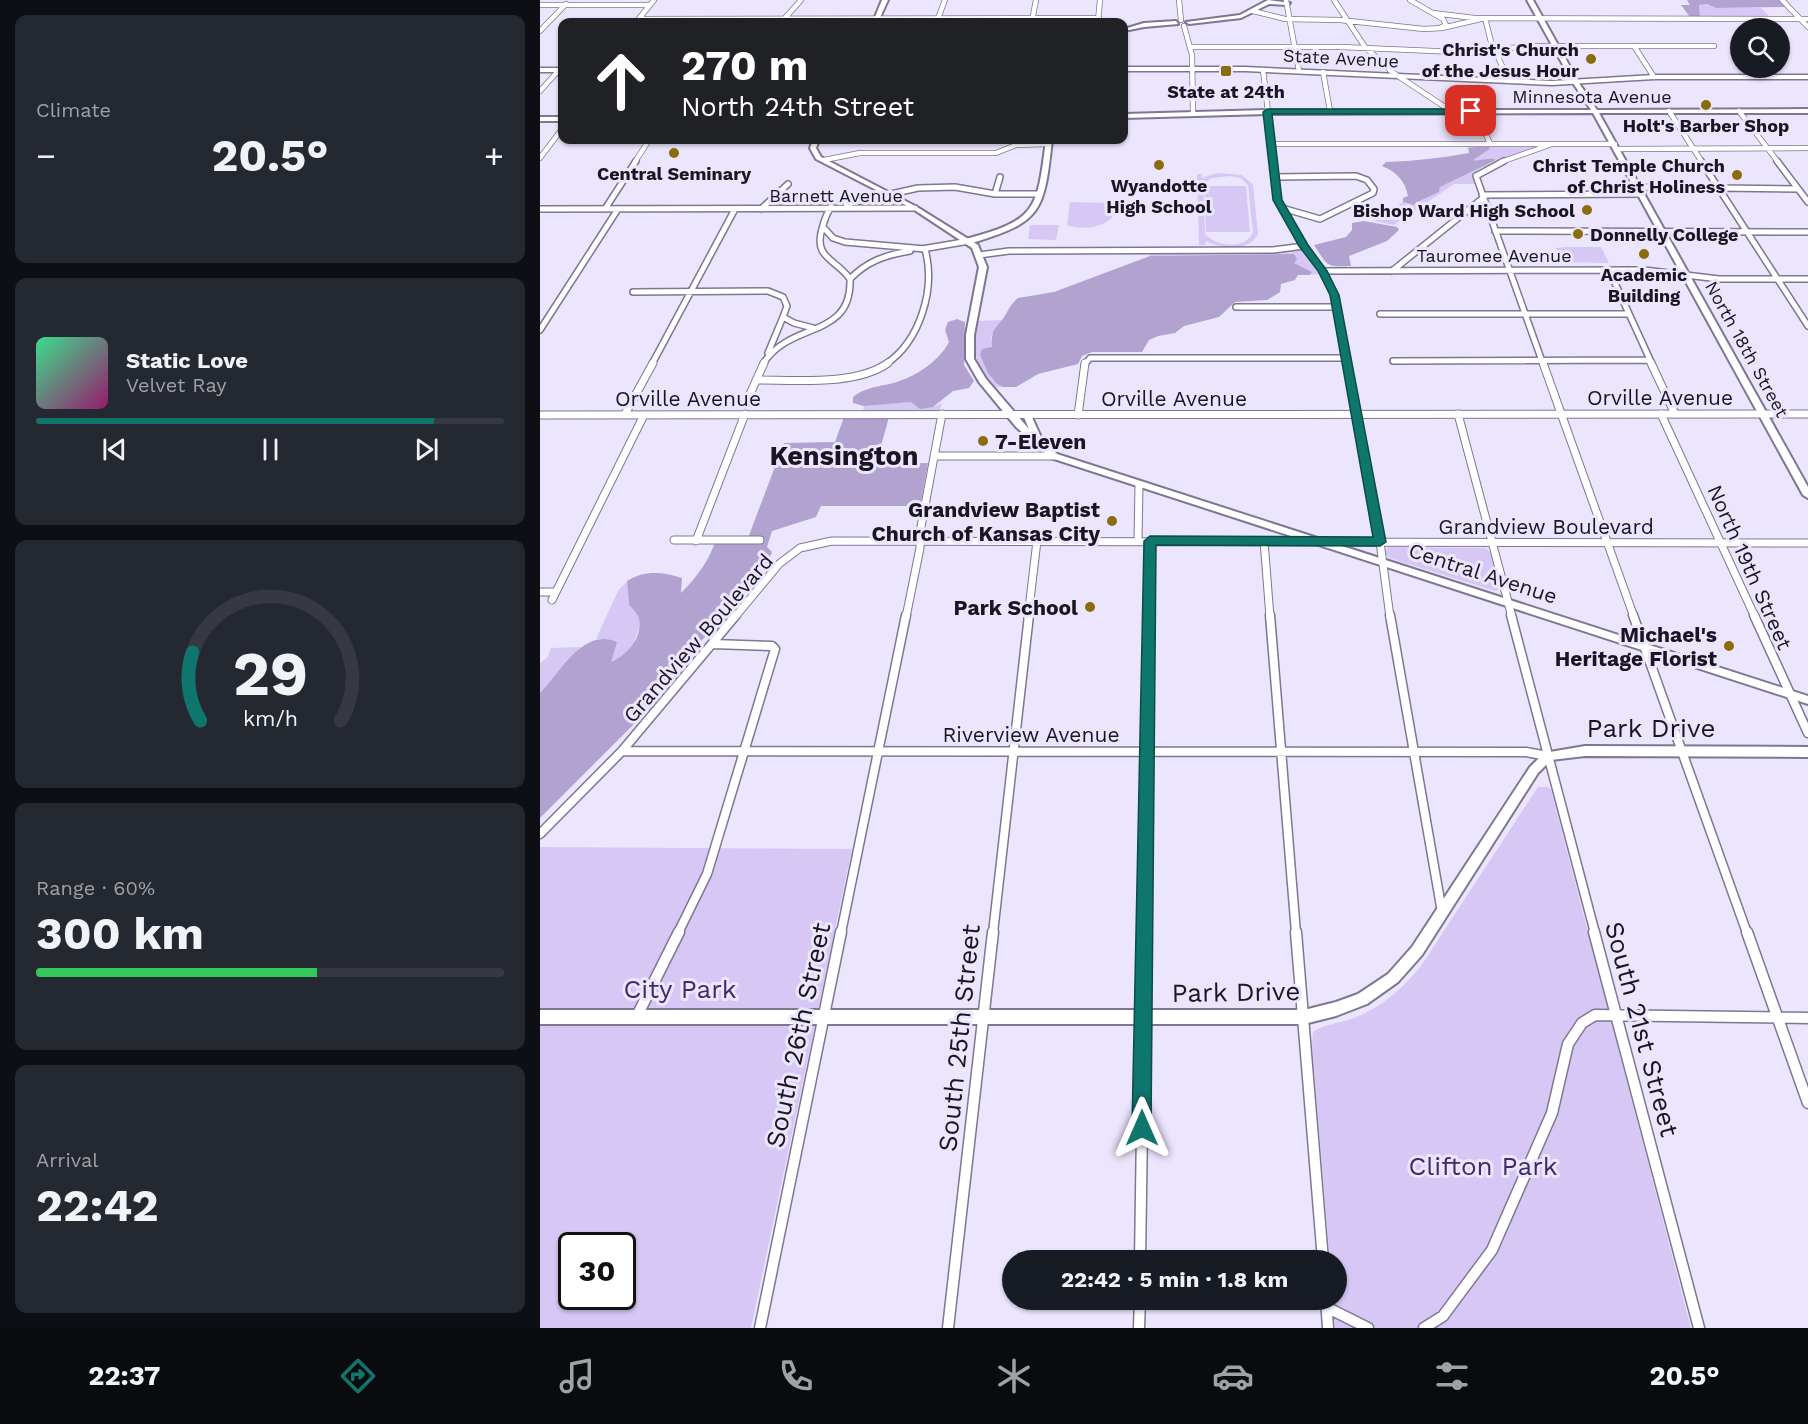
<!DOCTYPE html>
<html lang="en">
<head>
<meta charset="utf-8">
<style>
  :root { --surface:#171b24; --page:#242831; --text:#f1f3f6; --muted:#9ea1a6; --line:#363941; --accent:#0f766e }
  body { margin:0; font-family:"Work Sans",sans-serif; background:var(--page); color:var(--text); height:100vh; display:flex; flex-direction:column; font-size:22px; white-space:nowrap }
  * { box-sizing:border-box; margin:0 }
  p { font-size:20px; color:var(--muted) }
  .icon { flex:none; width:33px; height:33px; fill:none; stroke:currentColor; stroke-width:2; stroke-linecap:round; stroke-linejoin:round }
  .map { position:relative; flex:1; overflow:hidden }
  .side { display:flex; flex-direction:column; gap:15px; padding:15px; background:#0d0f14; width:540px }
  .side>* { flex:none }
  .hud { position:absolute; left:18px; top:18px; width:570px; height:126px; border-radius:12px; box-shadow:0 2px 4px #0004; background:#202124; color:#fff; overflow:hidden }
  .buttons { position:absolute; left:1190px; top:18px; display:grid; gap:12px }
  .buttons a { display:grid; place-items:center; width:60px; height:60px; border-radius:50%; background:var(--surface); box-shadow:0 2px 4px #0004; font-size:30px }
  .speed { position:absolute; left:18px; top:1232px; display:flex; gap:12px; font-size:30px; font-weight:700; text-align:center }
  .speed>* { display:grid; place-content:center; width:78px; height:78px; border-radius:50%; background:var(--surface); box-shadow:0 2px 4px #0004; line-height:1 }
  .speed .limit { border:3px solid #111; border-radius:9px; background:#fff; color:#111 }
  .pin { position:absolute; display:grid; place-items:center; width:51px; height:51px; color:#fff; margin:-26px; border-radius:12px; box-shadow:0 3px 9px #0006 }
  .me { position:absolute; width:66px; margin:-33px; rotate:0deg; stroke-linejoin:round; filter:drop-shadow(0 0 4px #0008) }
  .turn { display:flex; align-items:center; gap:21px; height:126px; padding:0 24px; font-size:27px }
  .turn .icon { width:78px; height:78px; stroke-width:2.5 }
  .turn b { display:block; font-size:42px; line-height:51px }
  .big { font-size:45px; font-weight:700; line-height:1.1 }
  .side .tile { flex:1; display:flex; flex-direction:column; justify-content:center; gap:9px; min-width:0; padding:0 21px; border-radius:12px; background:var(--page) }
  .side .dial { align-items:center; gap:0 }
  .dial svg { height:156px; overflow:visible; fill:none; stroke:var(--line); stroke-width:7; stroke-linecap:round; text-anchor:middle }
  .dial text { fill:var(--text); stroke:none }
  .song { display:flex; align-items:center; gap:18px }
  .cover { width:72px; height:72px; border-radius:9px; background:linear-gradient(135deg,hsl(150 70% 55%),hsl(320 70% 35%)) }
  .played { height:6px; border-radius:3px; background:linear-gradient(90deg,var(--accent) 85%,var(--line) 85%) }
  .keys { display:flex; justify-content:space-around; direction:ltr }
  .heat { display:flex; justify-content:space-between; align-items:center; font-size:33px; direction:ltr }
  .charge { height:9px; border-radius:4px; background:linear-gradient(90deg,#34c759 60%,var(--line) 0) }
  .trip { position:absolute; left:462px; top:1250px; width:345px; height:60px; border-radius:30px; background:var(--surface); box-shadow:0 2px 4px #0004; font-weight:700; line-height:60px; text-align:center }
  .tabs { display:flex; height:96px; justify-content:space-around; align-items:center; background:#090b0e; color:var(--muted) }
  .tabs .icon { width:42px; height:42px }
  .tabs .active { color:var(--accent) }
  .tabs b { font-size:27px; color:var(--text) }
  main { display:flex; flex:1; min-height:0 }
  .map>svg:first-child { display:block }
  .green { fill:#d6c7f5; fill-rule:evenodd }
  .forest { fill:#b1a2d0 }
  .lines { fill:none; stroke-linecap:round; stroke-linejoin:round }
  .minor-far4-casing { stroke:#7f7692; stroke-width:6 }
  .minor-far3-casing { stroke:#7f7692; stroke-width:8 }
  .minor-far2-casing { stroke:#7f7692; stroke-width:9 }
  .minor-far1-casing { stroke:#7f7692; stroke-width:11 }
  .minor-casing { stroke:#7f7692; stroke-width:13 }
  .tertiary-casing { stroke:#7f7692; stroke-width:4 }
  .secondary-casing { stroke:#7f7692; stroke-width:4 }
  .primary-casing { stroke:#7f7692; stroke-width:3 }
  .minor-far4 { stroke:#fff; stroke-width:4.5 }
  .minor-far3 { stroke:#fff; stroke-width:5 }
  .minor-far2 { stroke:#fff; stroke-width:7 }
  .minor-far1 { stroke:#fff; stroke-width:8 }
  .minor { stroke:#fff; stroke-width:10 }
  .tertiary { fill:#fff; fill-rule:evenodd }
  .secondary { fill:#fff; fill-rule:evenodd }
  .primary { fill:#fff; fill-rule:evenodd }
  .route { fill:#0f766e; stroke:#0a4d48; stroke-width:1.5 }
  .poi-dot { fill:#8b6c0d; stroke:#ece5fe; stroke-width:2 }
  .labels { text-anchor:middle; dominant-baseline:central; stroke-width:6; stroke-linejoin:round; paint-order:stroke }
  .far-poi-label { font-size:18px; font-weight:bold; fill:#1a1621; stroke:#ece5fe }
  .far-street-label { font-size:18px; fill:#1a1621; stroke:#ece5fe }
  .street-label { font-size:21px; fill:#1a1621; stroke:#ece5fe }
  .poi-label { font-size:21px; font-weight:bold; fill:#1a1621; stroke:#ece5fe; text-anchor:end }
  .near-street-label { font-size:26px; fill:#1a1621; stroke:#ece5fe }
  .near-park-label { font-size:26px; fill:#412b64; stroke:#ece5fe }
  .district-label { font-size:27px; font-weight:bold; fill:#1a1621; stroke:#ece5fe }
</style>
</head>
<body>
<main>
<section class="side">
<div class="tile"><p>Climate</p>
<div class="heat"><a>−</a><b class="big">20.5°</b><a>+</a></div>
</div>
<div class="tile">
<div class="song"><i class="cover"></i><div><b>Static Love</b><p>Velvet Ray</p></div></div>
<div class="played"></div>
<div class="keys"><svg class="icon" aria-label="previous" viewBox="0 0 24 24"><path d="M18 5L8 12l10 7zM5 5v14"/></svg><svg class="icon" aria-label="pause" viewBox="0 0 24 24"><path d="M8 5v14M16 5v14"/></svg><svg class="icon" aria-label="next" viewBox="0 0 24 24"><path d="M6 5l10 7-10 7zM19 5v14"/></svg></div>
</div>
<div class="tile dial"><svg viewBox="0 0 100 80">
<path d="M14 69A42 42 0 1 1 86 69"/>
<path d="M14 69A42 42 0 0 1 10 34" stroke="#0f766e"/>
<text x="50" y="56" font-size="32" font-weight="700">29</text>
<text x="50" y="72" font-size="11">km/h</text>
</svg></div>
<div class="tile"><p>Range · 60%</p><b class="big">300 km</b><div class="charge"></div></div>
<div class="tile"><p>Arrival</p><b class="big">22:42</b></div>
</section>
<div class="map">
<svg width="1268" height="1328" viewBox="0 0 1268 1328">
  <rect width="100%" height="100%" fill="#ece5fe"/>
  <path class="green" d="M1167,4L1176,8H1221L1230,17L1160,16L1159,5Z
    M927,146L998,147L939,169L932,177L935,184H914L854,225L835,221L863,202L868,205L899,192L900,187L954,161L932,160L950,149L928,148Z
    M677,173L701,175L713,184L718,234C709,252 681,249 666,241L665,245H659L657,174H662V178ZM690,176L701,178L708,185L713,232C706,250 676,247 665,234L663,186L671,178Z
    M664,186H706L710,232H666Z
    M530,202L572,203L577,209C570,228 544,231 527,225Z
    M490,225H519L516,240L488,239Z
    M1026,247H1061L1069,263L1023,262L1016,248Z
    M761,250L779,274L769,275L771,272L754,263V254L610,256V252H736Z
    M462,320L451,336L453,347L440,355C446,368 451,380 463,387H453C435,362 431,351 437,321Z
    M371,402L393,407L402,403L399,412L323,411L324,406Z
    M848,547L946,548L951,554L960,589L955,591L849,558L844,552Z
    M87,581L89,605L98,614L100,626L93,644L83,657L71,663L68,639H56L78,591Z
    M41,647L2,691L0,693V663L8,657L11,648Z
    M998,787H1008L1011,790L1151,1328H795L793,1299H796V1260H790L772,1045L773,1032C784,1024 801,1023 814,1018C841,1008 863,988 881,966Z
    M0,847L312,849L211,1328H0ZM32,1245H82V1296H32Z"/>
  <path class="forest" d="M1147,0H1239L1246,7L1176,8L1167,4L1159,5L1160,16L1150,17L1141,5H1150Z
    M948,146L950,149L933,160C941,161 947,158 955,159L954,161L900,187L899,192L877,202L874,205L863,202V198L868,196C865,181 857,172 842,166L846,162C875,161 901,158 929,153L928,148Z
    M824,221L857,227L859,230L847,241L809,256L811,266C785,267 788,266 774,245L806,237L812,230V223Z
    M754,254L757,259L754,263L772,272L769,275H758L755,280L741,284L740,292L727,300L695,302L679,317L644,326L635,333L618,336L609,340L602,352H552L542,356L538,364L498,374L476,387H463L456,383L448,373L440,355L442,349L452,347C451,326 457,329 466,314C470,307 472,303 478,298L514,292L610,256Z
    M417,319L425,322L424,365L434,381L429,388L413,391L393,407L380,409L371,402L324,406L313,403V397C328,385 345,387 362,380C380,374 401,358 409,342L405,330L408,322Z
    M304,417H349L336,464L388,463L380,506H281L276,517L232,531L227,547L232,552L229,561L182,620L145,657L96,722L0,818V693C21,672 43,627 77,642L71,662C87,656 105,635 98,616C96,612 92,608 89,605L87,581C105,570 122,572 142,578L141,593C156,578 171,559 176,538H208L244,443L295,442Z"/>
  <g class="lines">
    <defs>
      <path id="minor-far4" d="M639,0L641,20
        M746,0L759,71
        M794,0L825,47L852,72L911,111
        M870,0L903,19L906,25L900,28
        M1242,0L1268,27
        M0,5H110
        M713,11L745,19L800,20L884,29L902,28L945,18L951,42L969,81
        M893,13L934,18L1268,19
        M245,18L261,0
        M99,19L559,18
        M97,21L114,0
        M397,21L405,0
        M492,21L496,0
        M558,21L560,0
        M644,26L652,55L653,114
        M0,31L26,4
        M1094,46L1114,77
        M651,47H801L917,52L995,46H1174
        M723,70L734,162
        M783,72L790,111
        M0,91L19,70
        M936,111L950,144
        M1129,111L1162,162
        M1199,111L1238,162
        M730,144H1075
        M1078,149L1268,148
        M0,158L22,129
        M284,160L320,153H456L476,145L508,144
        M95,162L109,140
        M961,162L1012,144"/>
      <path id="minor-far3" d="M733,161L738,200L764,246L783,271L794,295L807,364
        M964,161L936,176L1003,364
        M1161,161L1268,326
        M1237,161L1268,202
        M734,177L816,176L827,180L834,189L833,193L780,219L742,208
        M1099,187L1258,189
        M455,194L460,177
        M942,195L1103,194
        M306,204L378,188L415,187L455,194H500
        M291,207C287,213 284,221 282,229C273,258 296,259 310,279
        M0,209L375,208
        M65,209L96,161
        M221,209L248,184
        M283,227L293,238L305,242L385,249C396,289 380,341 346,364
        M955,231L1268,232
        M382,249L429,241
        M439,255L469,251L733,250L764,246
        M1069,270L1112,364
        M783,271L1104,270L1179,279H1268
        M852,271L943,198
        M93,292L228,291L243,297L247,306L243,317L254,323L273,328
        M696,307H796
        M840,314H1088
        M0,330L78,209
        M228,353L243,317
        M853,361L1110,360
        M112,364L195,209
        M223,364C250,320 312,340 310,279C327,261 346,255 370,251
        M545,364L550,358H805"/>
      <path id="minor-far2" d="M807,363L840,542L850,617
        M1003,363L1094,617
        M1111,363L1135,414
        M216,380C255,380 316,386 348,363
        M206,403L224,363
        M85,414L113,363
        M918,414L972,617
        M1121,414L1215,617
        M0,415L1268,414
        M538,415L545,363
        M394,456H514
        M134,540H220
        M598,540L599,485
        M156,541L205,414
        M724,541L730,617
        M0,592H15
        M12,600L104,415
        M195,617L239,564L260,548L292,541L1268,543
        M366,617L380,548V532L402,414
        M488,617L497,541
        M609,617L610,541"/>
      <path id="minor-far1" d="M730,615L756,933
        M850,615L902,912
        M971,615L1055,933
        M1093,615L1207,933
        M1214,615L1268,733
        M82,751L986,752L1008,756
        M0,834L82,751L196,615
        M138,933L167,874L235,649L232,646L173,644
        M301,933L366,615
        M453,933L489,615
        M605,933L609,615"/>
      <path id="minor" d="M756,932L783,1260
        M1054,932L1159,1328
        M1207,932L1268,1103
        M97,1016L139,932
        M600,1260L605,932
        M786,1299L788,1328
        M786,1307L828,1328
        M220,1328L301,932
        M408,1328L453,932
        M599,1328L600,1299
        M884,1328L903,1316L952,1250L1012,1113L1028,1044L1042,1023L1055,1015L1268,1018"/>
      <path id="tertiary" d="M342,0H348L338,22H333Z
        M728,0L750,3L747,5L729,4L701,18L649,24L646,22L700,15Z
        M636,21L638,24L604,27L584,31V29L604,23Z
        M506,140H512C504,211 503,222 432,243H426V239C497,220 497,210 506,140Z"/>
      <path id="secondary" d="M987,0H993L1039,83L1057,110L1268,109V113H1059L1268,487V498L1263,495L1053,113L727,114L584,118V114L727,110H1051L1033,83Z
        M0,117H22V121H0Z
        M273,140H279L276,148L281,157L377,207L438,245L447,267L434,335V359L446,379L489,429L483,415L484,413H490L500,435V439L517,454L1268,696V704L511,458L496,445L492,444L491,440L476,427L439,382L426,359V335L439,267L432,248L373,209L276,159L270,148Z
        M1045,746L1268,747V757L1045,756L1011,760L998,773L882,955L858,982L827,1004L796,1016L764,1024H0V1010H764L796,1002L818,994L848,974L872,947L990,767L1004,753Z"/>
      <path id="primary" d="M584,67H705L1012,81L1114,75H1268V79H1114L1012,85L705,71H584Z
        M0,68H22V72H0Z"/>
    </defs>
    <use href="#minor-far4" class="minor-far4-casing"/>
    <use href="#minor-far3" class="minor-far3-casing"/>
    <use href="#minor-far2" class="minor-far2-casing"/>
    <use href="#minor-far1" class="minor-far1-casing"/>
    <use href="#minor" class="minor-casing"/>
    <use href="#tertiary" class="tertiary-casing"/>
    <use href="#secondary" class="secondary-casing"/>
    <use href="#primary" class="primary-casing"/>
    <use href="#minor-far4" class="minor-far4"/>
    <use href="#minor-far3" class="minor-far3"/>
    <use href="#minor-far2" class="minor-far2"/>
    <use href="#minor-far1" class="minor-far1"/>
    <use href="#minor" class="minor"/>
    <use href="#tertiary" class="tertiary"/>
    <use href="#secondary" class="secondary"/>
    <use href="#primary" class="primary"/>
  </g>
  <path class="route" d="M727,109H931L935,111L931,114H732L742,200L768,245L787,271L799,295L846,542L840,546L616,545L611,1128L608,1134L602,1137L595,1134L592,1128L604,541L610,536L833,537L790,295L778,271L759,246L733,200L723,112Z"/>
  <g class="poi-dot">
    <circle cx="1051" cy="59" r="6"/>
    <rect x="680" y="65" width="12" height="12" rx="3"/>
    <circle cx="1166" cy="105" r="6"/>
    <circle cx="134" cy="153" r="6"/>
    <circle cx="619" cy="165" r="6"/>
    <circle cx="1197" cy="175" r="6"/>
    <circle cx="1047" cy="210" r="6"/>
    <circle cx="1038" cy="234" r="6"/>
    <circle cx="1104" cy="254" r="6"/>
    <circle cx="443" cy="441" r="6"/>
    <circle cx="572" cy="521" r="6"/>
    <circle cx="550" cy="607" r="6"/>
    <circle cx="1189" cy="646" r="6"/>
  </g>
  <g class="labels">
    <g class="far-poi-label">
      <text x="1039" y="49" text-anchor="end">Christ's Church<tspan x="1039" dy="21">of the Jesus Hour</tspan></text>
      <text x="686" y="91">State at 24th</text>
      <text x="1166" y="125">Holt's Barber Shop</text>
      <text x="1185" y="165" text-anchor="end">Christ Temple Church<tspan x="1185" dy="21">of Christ Holiness</tspan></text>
      <text x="134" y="173">Central Seminary</text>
      <text x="619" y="185">Wyandotte<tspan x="619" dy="21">High School</tspan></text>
      <text x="1035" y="210" text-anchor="end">Bishop Ward High School</text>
      <text x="1050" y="234" text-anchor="start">Donnelly College</text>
      <text x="1104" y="274">Academic<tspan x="1104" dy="21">Building</tspan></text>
    </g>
    <g class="far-street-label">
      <text transform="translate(801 58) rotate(3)">State Avenue</text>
      <text x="1052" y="96">Minnesota Avenue</text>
      <text x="296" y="195">Barnett Avenue</text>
      <text x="954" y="255">Tauromee Avenue</text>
      <text transform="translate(1207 349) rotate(61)">North 18th Street</text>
    </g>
    <g class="street-label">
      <text x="1120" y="397">Orville Avenue</text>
      <text x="148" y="398">Orville Avenue</text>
      <text x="634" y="398">Orville Avenue</text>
      <text x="1006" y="526">Grandview Boulevard</text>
      <text transform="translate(1210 567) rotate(66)">North 19th Street</text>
      <text transform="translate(943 573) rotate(18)">Central Avenue</text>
      <text transform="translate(158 638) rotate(-49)">Grandview Boulevard</text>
      <text x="491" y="734">Riverview Avenue</text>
    </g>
    <g class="poi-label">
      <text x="455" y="441" text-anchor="start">7-Eleven</text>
      <text x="560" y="509">Grandview Baptist<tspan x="560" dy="24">Church of Kansas City</tspan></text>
      <text x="538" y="607">Park School</text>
      <text x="1177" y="634">Michael's<tspan x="1177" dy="24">Heritage Florist</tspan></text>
    </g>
    <g class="near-street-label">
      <text x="1111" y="728">Park Drive</text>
      <text transform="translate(696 992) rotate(-1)">Park Drive</text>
      <text transform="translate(1102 1029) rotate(75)">South 21st Street</text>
      <text transform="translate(258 1035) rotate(-78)">South 26th Street</text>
      <text transform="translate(419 1038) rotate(-84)">South 25th Street</text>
    </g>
    <g class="near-park-label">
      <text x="140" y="989">City Park</text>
      <text x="943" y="1166">Clifton Park</text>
    </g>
    <g class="district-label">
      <text x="304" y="456">Kensington</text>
    </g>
  </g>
</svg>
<div class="buttons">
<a><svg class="icon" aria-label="search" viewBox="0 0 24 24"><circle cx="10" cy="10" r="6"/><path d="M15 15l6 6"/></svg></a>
</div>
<div class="speed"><div class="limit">30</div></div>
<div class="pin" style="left:931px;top:111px;background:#d93025"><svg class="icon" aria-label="arrive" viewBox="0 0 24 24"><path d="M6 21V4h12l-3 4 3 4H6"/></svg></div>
<svg class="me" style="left:602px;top:1128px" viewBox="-20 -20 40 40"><path d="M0-17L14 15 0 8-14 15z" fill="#0f766e" stroke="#fff" stroke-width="4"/></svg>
<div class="trip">22:42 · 5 min · 1.8 km</div>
<div class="hud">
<div class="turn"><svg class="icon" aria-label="ahead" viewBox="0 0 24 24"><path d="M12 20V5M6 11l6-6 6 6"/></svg><div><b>270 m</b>North 24th Street</div></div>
</div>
</div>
</main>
<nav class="tabs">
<b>22:37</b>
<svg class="icon active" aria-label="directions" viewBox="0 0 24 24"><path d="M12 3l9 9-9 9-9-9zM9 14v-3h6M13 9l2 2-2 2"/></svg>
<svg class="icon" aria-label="music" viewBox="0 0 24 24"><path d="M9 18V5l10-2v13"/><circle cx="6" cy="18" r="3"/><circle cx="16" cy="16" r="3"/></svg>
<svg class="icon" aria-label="phone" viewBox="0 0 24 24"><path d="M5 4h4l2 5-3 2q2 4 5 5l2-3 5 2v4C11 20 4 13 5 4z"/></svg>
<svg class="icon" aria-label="climate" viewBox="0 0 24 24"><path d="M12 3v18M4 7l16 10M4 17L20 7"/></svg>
<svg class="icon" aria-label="car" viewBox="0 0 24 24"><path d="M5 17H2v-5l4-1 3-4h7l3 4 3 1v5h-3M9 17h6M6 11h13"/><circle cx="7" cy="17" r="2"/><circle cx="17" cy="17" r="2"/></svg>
<svg class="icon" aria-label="filters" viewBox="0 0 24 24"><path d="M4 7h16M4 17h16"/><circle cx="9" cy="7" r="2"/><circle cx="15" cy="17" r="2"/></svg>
<b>20.5°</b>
</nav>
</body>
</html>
